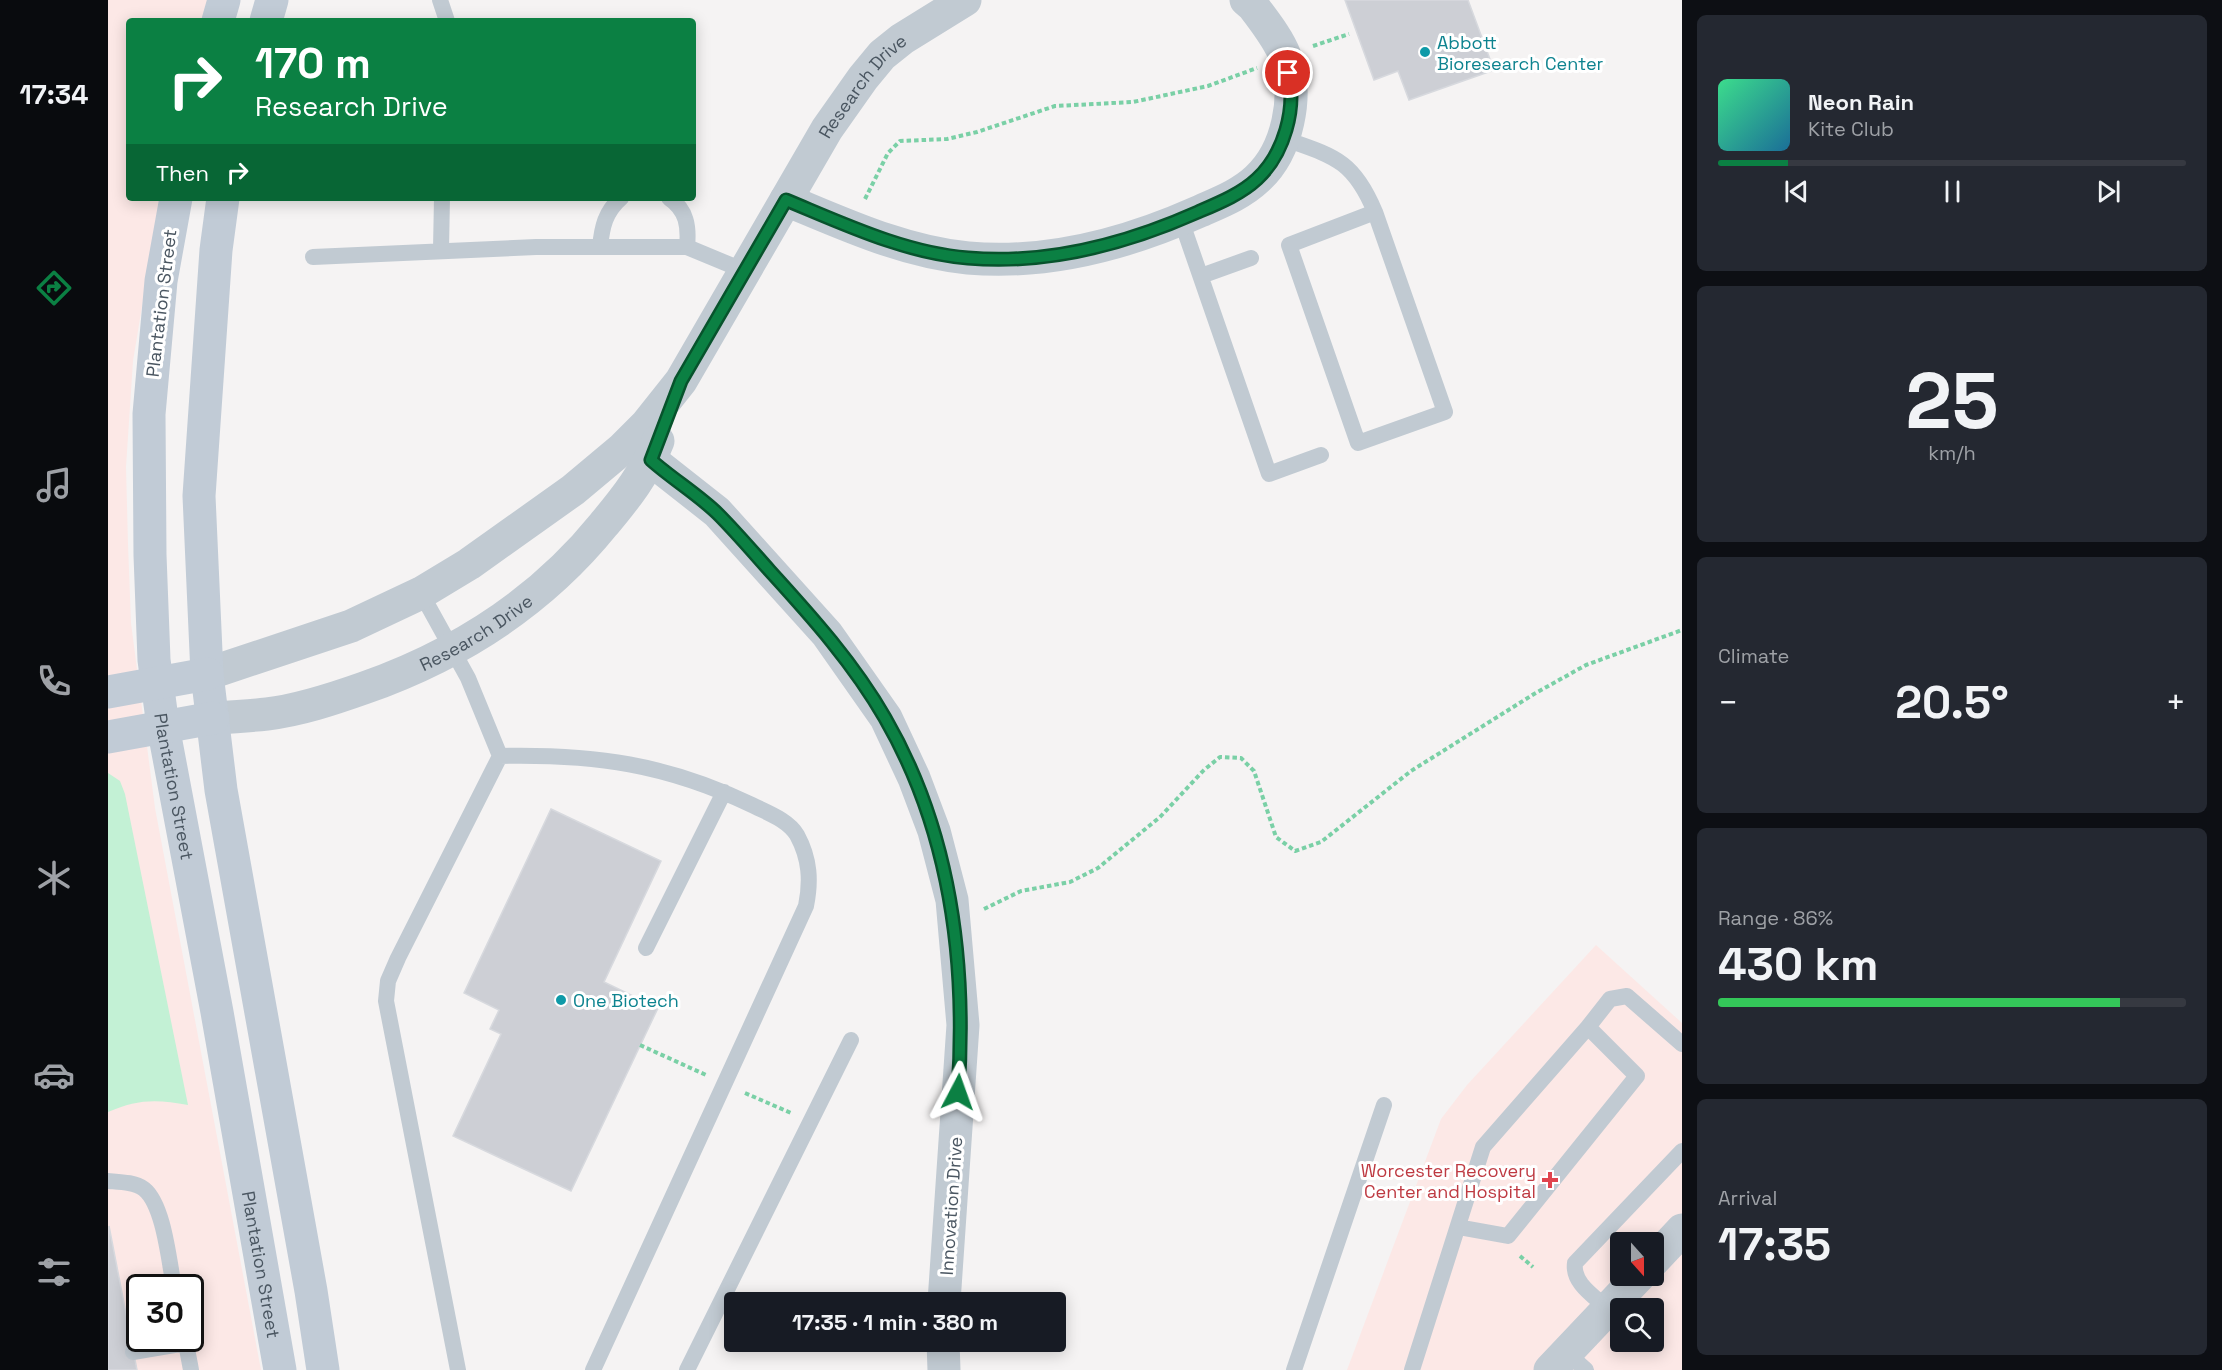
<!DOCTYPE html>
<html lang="en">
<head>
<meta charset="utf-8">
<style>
  :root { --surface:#171b24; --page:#242831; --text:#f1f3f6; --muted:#9ea1a6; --line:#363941; --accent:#0b8043 }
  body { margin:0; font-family:"Space Grotesk",sans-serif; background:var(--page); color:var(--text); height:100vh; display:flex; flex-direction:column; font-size:22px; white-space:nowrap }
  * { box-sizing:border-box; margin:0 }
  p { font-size:20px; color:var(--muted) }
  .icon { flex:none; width:33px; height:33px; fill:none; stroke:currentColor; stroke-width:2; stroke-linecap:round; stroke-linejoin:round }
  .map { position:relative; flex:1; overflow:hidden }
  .details { display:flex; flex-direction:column; gap:15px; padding:15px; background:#0d0f14; width:540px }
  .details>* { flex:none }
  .hud { position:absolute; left:18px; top:18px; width:570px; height:183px; border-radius:6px; box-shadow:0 3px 15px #0003; background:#0b8043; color:#fff; overflow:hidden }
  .needle { width:39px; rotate:159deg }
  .controls { position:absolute; left:1502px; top:1232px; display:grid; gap:12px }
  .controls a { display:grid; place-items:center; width:54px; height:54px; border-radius:6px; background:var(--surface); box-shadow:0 3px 15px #0003; font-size:30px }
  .speed { position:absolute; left:18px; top:1274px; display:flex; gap:12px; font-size:30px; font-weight:700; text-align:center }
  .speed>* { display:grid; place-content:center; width:78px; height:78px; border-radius:50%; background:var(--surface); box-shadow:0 3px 15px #0003; line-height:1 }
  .speed .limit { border:3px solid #111; border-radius:9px; background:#fff; color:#111 }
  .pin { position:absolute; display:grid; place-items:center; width:51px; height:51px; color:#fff; margin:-26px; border:3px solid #fff; border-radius:50%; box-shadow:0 2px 6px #0007 }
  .me { position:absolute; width:66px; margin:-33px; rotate:4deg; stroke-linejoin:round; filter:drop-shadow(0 0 4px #0008) }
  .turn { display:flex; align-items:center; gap:21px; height:126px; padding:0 30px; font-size:27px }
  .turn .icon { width:78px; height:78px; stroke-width:2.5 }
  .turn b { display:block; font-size:42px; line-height:51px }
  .then { display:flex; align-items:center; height:57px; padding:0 30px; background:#0003; gap:12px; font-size:22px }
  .big { font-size:45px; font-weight:700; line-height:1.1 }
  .details .card { flex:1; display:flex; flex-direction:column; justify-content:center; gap:9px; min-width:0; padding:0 21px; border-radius:9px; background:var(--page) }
  .details .dial { align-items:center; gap:0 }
  .dial b { font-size:78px; line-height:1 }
  .song { display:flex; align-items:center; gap:18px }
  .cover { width:72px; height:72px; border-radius:9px; background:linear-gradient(135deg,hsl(150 70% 55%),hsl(200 70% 35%)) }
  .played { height:6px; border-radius:3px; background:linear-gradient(90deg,var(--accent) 15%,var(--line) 15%) }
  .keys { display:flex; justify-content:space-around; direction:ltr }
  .heat { display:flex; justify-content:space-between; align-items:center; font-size:33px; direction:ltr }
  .charge { height:9px; border-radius:4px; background:linear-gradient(90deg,#34c759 86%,var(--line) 0) }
  .trip { position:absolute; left:616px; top:1292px; width:342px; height:60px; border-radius:6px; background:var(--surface); box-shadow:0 3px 15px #0003; font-weight:700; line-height:60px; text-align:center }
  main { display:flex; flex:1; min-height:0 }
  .tabs { display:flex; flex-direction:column; width:108px; justify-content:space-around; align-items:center; background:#090b0e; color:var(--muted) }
  .tabs .icon { width:42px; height:42px }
  .tabs .on { color:var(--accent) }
  .tabs b { font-size:27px; color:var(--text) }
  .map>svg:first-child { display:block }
  .medical { fill:#fce8e6; fill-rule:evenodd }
  .green { fill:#c3f1d5 }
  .building { fill:#cdcfd5; stroke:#d7d9de; stroke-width:1.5 }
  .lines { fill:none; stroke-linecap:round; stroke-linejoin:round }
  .path { stroke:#7ad0a6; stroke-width:4; stroke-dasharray:4.5 3; stroke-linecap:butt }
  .lane { stroke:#c1cad2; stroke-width:16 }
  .street { stroke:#c1cad2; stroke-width:33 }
  .secondary { stroke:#c1cbd6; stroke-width:33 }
  .route-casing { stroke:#07532c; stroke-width:15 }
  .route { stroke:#0b8043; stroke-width:10 }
  .culture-dot { fill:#0f9aa8; stroke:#fff; stroke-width:2 }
  .health-dot { fill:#e0444e; stroke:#fff; stroke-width:2 }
  .labels { text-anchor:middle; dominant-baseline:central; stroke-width:6; stroke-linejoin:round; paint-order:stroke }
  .culture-label { font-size:18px; fill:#0d838f; stroke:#fff; text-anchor:start }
  .street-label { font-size:18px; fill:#4a5661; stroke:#fff }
  .health-label { font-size:18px; fill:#be3a42; stroke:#fff; text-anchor:end }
</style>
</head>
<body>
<main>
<nav class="tabs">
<b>17:34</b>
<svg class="icon on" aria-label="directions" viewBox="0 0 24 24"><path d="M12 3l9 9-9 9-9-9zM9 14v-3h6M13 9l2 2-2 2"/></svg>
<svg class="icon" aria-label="music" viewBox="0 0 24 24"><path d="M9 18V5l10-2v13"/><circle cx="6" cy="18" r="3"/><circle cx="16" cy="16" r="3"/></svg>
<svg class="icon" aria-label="phone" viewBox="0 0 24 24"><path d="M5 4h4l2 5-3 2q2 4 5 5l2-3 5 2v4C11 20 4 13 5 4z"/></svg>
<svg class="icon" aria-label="climate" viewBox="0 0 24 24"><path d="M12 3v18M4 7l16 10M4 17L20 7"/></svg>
<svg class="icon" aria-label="car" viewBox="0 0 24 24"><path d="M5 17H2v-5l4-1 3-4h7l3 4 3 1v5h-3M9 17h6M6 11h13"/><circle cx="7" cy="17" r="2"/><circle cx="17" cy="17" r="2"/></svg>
<svg class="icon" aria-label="filters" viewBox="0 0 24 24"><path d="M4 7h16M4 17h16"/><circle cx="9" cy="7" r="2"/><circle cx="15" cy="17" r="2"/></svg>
</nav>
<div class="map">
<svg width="1574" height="1370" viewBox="0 0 1574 1370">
  <rect width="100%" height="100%" fill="#f5f3f3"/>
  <path class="medical" d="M0,0H100L95,21H21V198H52L25,361L18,467L20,544L23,623L47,808L153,1370H0ZM32,1287H82V1338H32Z
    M1488,945L1574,1023V1370H1239L1333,1119L1359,1085ZM1512,1242H1545V1275H1512ZM1512,1308H1545V1341H1512Z"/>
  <path class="green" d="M0,773L12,781L17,794L80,1105C49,1099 29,1099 0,1112Z"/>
  <path class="building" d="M1237,0H1360L1386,70L1301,100L1290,71L1266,80Z
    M443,809L553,861L496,982L550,1008L463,1191L345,1136L393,1034L382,1029L391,1010L356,993Z
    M1,1226L29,1370H0Z"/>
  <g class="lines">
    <path class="path" d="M1205,46L1241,34
      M757,199L780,153L792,141L839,139L869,132L947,106L1025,102L1100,86L1149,68
      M876,909L913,891L962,882L990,868L1052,817L1096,770L1112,757L1133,758L1146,771L1168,837L1187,851L1213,842L1303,771L1426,694L1478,665L1574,630
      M532,1045L598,1075
      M637,1093L683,1113
      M1412,1256L1425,1267"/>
    <path class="lane" d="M332,0L339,21
      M1174,138C1225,156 1245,159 1267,212L1337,412L1250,443L1181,245L1267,212
      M561,198C579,210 581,227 579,247
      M1073,220L1161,474L1213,455
      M492,247C494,227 497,212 513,198
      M333,249L334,198
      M205,257L428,247H579L637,271
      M1093,276L1143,258
      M313,593L360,678L392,756L290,958L280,981L278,1001L350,1370
      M392,756C487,754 558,764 644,805C660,813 680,820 689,835C702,859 703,881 698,906L485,1370
      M538,948L616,792
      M1480,1027L1502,999L1519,996L1574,1044
      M0,1181C12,1182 26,1182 36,1189C56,1205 61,1262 66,1287
      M1500,1309C1486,1296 1464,1283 1467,1263L1574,1151
      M77,1338L83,1370
      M25,1352L78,1343
      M1459,1353L1478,1370
      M579,1370L743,1040
      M1186,1370L1276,1105
      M1304,1370L1375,1147L1480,1027L1529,1076L1400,1236L1350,1227"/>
    <g class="street">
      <path d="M678,200C736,224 796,252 860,258C939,265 1018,244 1090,212C1110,203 1132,195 1149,179C1180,151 1191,95 1177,56C1170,38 1156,21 1145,6L1138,0"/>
      <path d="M543,460L609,512L719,634L778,718L806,778L826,831L844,900L855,1025L836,1302"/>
      <path id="s1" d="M99,674L243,626L313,593L361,564L465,490L514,449L538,425L573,381L719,129L755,78L774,55L794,39L857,0"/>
      <path id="s2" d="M105,718C123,717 141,716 159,714C192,710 225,699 256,688C350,655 433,602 496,524C518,498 538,472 550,441"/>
      <path d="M1545,1261L1574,1230"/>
      <path d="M835,1341L836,1370"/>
      <path d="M1442,1370L1532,1275"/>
    </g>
    <g class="secondary">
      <path d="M110,21L116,0"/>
      <path d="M158,21L164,0"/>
      <path id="s3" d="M68,198L53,281L41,414L42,555L46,660L55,726L109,1012L172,1370"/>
      <path d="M115,198L108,250L91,496L99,674L113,790L203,1291L215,1370"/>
      <path d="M0,692L99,674"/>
      <path d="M0,737L105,718"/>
    </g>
  </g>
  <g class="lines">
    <defs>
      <path id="route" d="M850,1092C859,963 843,832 777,718C746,664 704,617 662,571C645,552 628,532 610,514C592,496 563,478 543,460L573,381L678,200C736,224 797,253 860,258C940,265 1018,244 1090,212C1111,203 1133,194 1149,179C1176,154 1189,108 1180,73"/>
    </defs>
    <use href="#route" class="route-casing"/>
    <use href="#route" class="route"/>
  </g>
  <g class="culture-dot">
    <circle cx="1317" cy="52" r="6"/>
    <circle cx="453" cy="1000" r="6"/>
  </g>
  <path class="health-dot" d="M1439 1171h6v6h6v6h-6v6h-6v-6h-6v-6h6z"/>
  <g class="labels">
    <g class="culture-label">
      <text x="1329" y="42">Abbott<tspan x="1329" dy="21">Bioresearch Center</tspan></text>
      <text x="465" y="1000">One Biotech</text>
    </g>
    <g class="street-label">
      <text stroke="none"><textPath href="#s1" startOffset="914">Research Drive</textPath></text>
      <text transform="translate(53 303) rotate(-83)">Plantation Street</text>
      <text stroke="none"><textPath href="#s2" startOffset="280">Research Drive</textPath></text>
      <text stroke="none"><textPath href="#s3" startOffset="592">Plantation Street</textPath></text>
      <text transform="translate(843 1206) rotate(-86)">Innovation Drive</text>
      <text stroke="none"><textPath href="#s3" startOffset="1078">Plantation Street</textPath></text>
    </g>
    <g class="health-label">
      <text x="1428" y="1170">Worcester Recovery<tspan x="1428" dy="21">Center and Hospital</tspan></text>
    </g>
  </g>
</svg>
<div class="controls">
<a><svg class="needle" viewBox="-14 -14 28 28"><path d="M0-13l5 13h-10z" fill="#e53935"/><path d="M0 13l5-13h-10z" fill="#9ea1a6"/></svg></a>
<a><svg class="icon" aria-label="search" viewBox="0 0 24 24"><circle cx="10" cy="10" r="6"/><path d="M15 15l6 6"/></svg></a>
</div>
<div class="speed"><div class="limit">30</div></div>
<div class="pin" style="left:1180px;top:73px;background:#d93025"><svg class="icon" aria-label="arrive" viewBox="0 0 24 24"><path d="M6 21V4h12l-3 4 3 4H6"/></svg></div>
<svg class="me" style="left:850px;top:1092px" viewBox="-20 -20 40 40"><path d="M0-17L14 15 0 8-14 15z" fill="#0b8043" stroke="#fff" stroke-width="4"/></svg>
<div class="trip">17:35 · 1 min · 380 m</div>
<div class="hud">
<div class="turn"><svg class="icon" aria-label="right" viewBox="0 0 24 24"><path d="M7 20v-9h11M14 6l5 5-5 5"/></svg><div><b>170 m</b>Research Drive</div></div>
<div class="then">Then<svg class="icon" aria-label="right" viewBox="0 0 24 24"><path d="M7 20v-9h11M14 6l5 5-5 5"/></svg></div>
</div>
</div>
<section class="details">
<div class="card">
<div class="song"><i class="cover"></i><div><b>Neon Rain</b><p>Kite Club</p></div></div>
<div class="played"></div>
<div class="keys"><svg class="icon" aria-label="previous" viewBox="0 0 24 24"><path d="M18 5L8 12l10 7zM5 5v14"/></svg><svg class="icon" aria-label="pause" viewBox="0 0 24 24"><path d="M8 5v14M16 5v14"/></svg><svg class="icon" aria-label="next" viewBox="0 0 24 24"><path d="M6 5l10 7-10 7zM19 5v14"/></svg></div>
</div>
<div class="card dial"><b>25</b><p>km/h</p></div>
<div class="card"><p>Climate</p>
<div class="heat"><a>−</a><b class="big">20.5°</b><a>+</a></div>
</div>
<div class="card"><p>Range · 86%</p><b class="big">430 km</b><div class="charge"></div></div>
<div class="card"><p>Arrival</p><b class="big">17:35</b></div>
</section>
</main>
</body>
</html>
